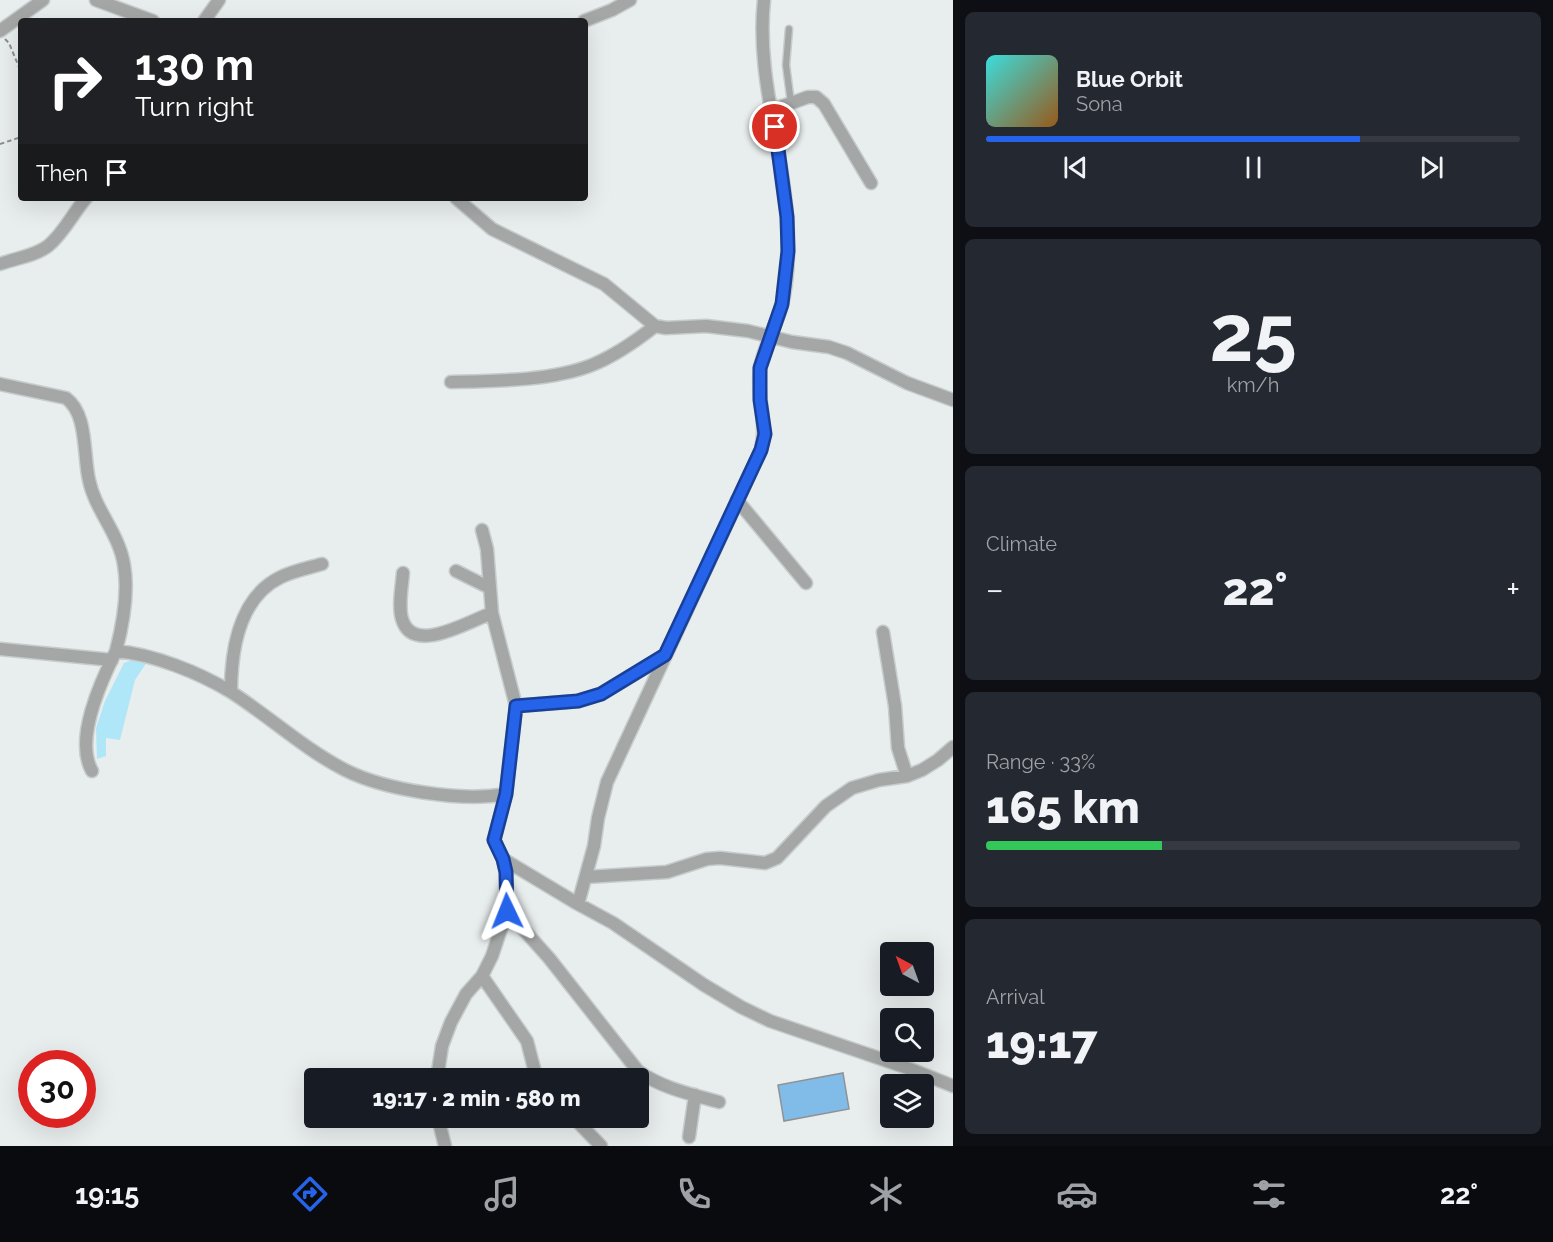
<!DOCTYPE html>
<html lang="en">
<head>
<meta charset="utf-8">
<style>
  :root { --surface:#171b24; --page:#242831; --text:#f1f3f6; --muted:#9ea1a6; --line:#363941; --accent:#2563eb }
  body { margin:0; font-family:Raleway,sans-serif; background:var(--page); color:var(--text); height:100vh; display:flex; flex-direction:column; font-size:22px; white-space:nowrap }
  * { box-sizing:border-box; margin:0 }
  p { font-size:20px; color:var(--muted) }
  .icon { flex:none; width:33px; height:33px; fill:none; stroke:currentColor; stroke-width:2; stroke-linecap:round; stroke-linejoin:round }
  .map { position:relative; flex:1; overflow:hidden }
  .side { display:flex; flex-direction:column; gap:12px; padding:12px; background:#0d0f14; width:600px }
  .side>* { flex:none }
  .banner { position:absolute; left:18px; top:18px; width:570px; height:183px; border-radius:6px; box-shadow:0 6px 24px #0002; background:#202124; color:#fff; overflow:hidden }
  .needle { width:39px; rotate:319deg }
  .tools { position:absolute; left:880px; top:942px; display:grid; gap:12px }
  .tools a { display:grid; place-items:center; width:54px; height:54px; border-radius:6px; background:var(--surface); box-shadow:0 6px 24px #0002; font-size:30px }
  .speed { position:absolute; left:18px; top:1050px; display:flex; gap:12px; font-size:30px; font-weight:700; text-align:center }
  .speed>* { display:grid; place-content:center; width:78px; height:78px; border-radius:50%; background:var(--surface); box-shadow:0 6px 24px #0002; line-height:1 }
  .speed .limit { border:9px solid #d22; background:#fff; color:#111 }
  .pin { position:absolute; display:grid; place-items:center; width:51px; height:51px; color:#fff; margin:-26px; border:3px solid #fff; border-radius:50%; box-shadow:0 2px 6px #0007 }
  .me { position:absolute; width:66px; margin:-33px; rotate:358deg; stroke-linejoin:round; filter:drop-shadow(0 0 4px #0008) }
  .turn { display:flex; align-items:center; gap:21px; height:126px; padding:0 18px; font-size:27px }
  .turn .icon { width:78px; height:78px; stroke-width:2.5 }
  .turn b { display:block; font-size:42px; line-height:51px }
  .then { display:flex; align-items:center; height:57px; padding:0 18px; background:#0003; gap:12px; font-size:22px }
  .big { font-size:45px; font-weight:800; line-height:1.1 }
  .side .widget { flex:1; display:flex; flex-direction:column; justify-content:center; gap:9px; min-width:0; padding:0 21px; border-radius:9px; background:var(--page) }
  .side .dial { align-items:center; gap:0 }
  .dial b { font-size:78px; line-height:1 }
  .song { display:flex; align-items:center; gap:18px }
  .cover { width:72px; height:72px; border-radius:9px; background:linear-gradient(135deg,hsl(180 70% 55%),hsl(30 70% 35%)) }
  .played { height:6px; border-radius:3px; background:linear-gradient(90deg,var(--accent) 70%,var(--line) 70%) }
  .keys { display:flex; justify-content:space-around; direction:ltr }
  .heat { display:flex; justify-content:space-between; align-items:center; font-size:33px; direction:ltr }
  .charge { height:9px; border-radius:4px; background:linear-gradient(90deg,#34c759 33%,var(--line) 0) }
  .trip { position:absolute; left:304px; top:1068px; width:345px; height:60px; border-radius:6px; background:var(--surface); box-shadow:0 6px 24px #0002; font-weight:800; line-height:60px; text-align:center }
  .tabs { display:flex; height:96px; justify-content:space-around; align-items:center; background:#090b0e; color:var(--muted) }
  .tabs .icon { width:42px; height:42px }
  .tabs .active { color:var(--accent) }
  .tabs b { font-size:27px; color:var(--text) }
  main { display:flex; flex:1; min-height:0 }
  .map>svg:first-child { display:block }
  .green { fill:#afe7f8 }
  .building { fill:#80bce7; stroke:#8f9295; stroke-width:1.5 }
  .lines { fill:none; stroke-linecap:round; stroke-linejoin:round }
  .lane-casing { stroke:#c6cbcb; stroke-width:9 }
  .street-casing { stroke:#c6cbcb; stroke-width:15 }
  .path { stroke:#8b8f8f; stroke-width:2; stroke-dasharray:4.5 3; stroke-linecap:butt }
  .lane { stroke:#a5a7a7; stroke-width:6 }
  .street { stroke:#a5a7a7; stroke-width:12 }
  .route-casing { stroke:#184099; stroke-width:15 }
  .route { stroke:#2563eb; stroke-width:10 }
</style>
</head>
<body>
<main>
<div class="map">
<svg width="953" height="1146" viewBox="0 0 953 1146">
  <rect width="100%" height="100%" fill="#e8edee"/>
  <path class="green" d="M142,656L149,659L135,680L120,740L106,738V756L97,759L96,728L105,701L124,663Z"/>
  <path class="building" d="M843,1073L849,1109L784,1121L778,1085Z"/>
  <g class="lines">
    <defs>
      <path id="lane" d="M789,29L786,65L791,103"/>
      <path id="street" d="M96,0L153,21
        M764,0C756,73 782,145 787,217C789,247 789,280 781,308C775,328 763,348 760,369C756,398 768,419 761,450L607,782L598,818L594,846L578,904L613,923L704,985L741,1007L770,1021L905,1067L953,1086
        M204,21L219,0
        M584,21L612,10L630,0
        M0,31L43,0
        M772,110L808,97H816L824,104L871,183
        M456,198L492,229L604,284L655,326L666,328L706,326L748,331L792,342L829,347L847,353L907,383L953,400
        M0,264C16,258 35,256 48,246C64,233 73,213 86,198
        M451,382C494,381 552,381 592,365C614,356 636,341 655,326
        M0,384L66,398C88,414 83,454 89,480C95,510 119,533 124,565C129,593 123,624 116,651C153,654 200,673 231,692C270,717 304,749 345,770C385,790 461,802 506,794
        M737,500L806,583
        M456,571L490,588
        M403,573C402,586 398,606 402,619C413,656 469,621 492,613
        M883,632L895,706L898,748L907,776
        M0,649L112,660
        M231,692C231,651 239,597 281,577C293,571 308,568 322,564
        M516,706L578,701L601,694L664,656
        M92,771C74,739 101,681 116,651
        M503,859L578,904
        M586,877L667,872L707,859L720,858L765,863L777,858L826,806L852,788L879,780L907,776L922,770L938,760L953,747
        M507,911L549,958L638,1071C662,1088 690,1094 719,1102
        M482,976L527,1041L535,1072L539,1078
        M437,1078L442,1046L451,1022L466,994L482,976L492,956L507,911L506,872L503,859L494,840L506,794L516,706L492,613L487,549L482,530
        M438,1118L445,1146
        M574,1118L601,1146
        M689,1137L695,1095"/>
    </defs>
    <use href="#lane" class="lane-casing"/>
    <use href="#street" class="street-casing"/>
    <path class="path" d="M5,39L9,43L21,72
      M0,144L21,137"/>
    <use href="#lane" class="lane"/>
    <use href="#street" class="street"/>
  </g>
  <g class="lines">
    <defs>
      <path id="route" d="M507,911L506,872L503,859L494,840L506,794L516,706L578,701L601,694L665,655L761,450L765,434L760,400V368L782,304L788,251L787,217L775,127"/>
    </defs>
    <use href="#route" class="route-casing"/>
    <use href="#route" class="route"/>
  </g>
</svg>
<div class="tools">
<a><svg class="needle" viewBox="-14 -14 28 28"><path d="M0-13l5 13h-10z" fill="#e53935"/><path d="M0 13l5-13h-10z" fill="#9ea1a6"/></svg></a>
<a><svg class="icon" aria-label="search" viewBox="0 0 24 24"><circle cx="10" cy="10" r="6"/><path d="M15 15l6 6"/></svg></a>
<a><svg class="icon" aria-label="layers" viewBox="0 0 24 24"><path d="M12 4l9 5-9 5-9-5zM3 14l9 5 9-5"/></svg></a>
</div>
<div class="speed"><div class="limit">30</div></div>
<div class="pin" style="left:775px;top:127px;background:#d93025"><svg class="icon" aria-label="arrive" viewBox="0 0 24 24"><path d="M6 21V4h12l-3 4 3 4H6"/></svg></div>
<svg class="me" style="left:507px;top:911px" viewBox="-20 -20 40 40"><path d="M0-17L14 15 0 8-14 15z" fill="#2563eb" stroke="#fff" stroke-width="4"/></svg>
<div class="trip">19:17 · 2 min · 580 m</div>
<div class="banner">
<div class="turn"><svg class="icon" aria-label="right" viewBox="0 0 24 24"><path d="M7 20v-9h11M14 6l5 5-5 5"/></svg><div><b>130 m</b>Turn right</div></div>
<div class="then">Then<svg class="icon" aria-label="arrive" viewBox="0 0 24 24"><path d="M6 21V4h12l-3 4 3 4H6"/></svg></div>
</div>
</div>
<section class="side">
<div class="widget">
<div class="song"><i class="cover"></i><div><b>Blue Orbit</b><p>Sona</p></div></div>
<div class="played"></div>
<div class="keys"><svg class="icon" aria-label="previous" viewBox="0 0 24 24"><path d="M18 5L8 12l10 7zM5 5v14"/></svg><svg class="icon" aria-label="pause" viewBox="0 0 24 24"><path d="M8 5v14M16 5v14"/></svg><svg class="icon" aria-label="next" viewBox="0 0 24 24"><path d="M6 5l10 7-10 7zM19 5v14"/></svg></div>
</div>
<div class="widget dial"><b>25</b><p>km/h</p></div>
<div class="widget"><p>Climate</p>
<div class="heat"><a>−</a><b class="big">22°</b><a>+</a></div>
</div>
<div class="widget"><p>Range · 33%</p><b class="big">165 km</b><div class="charge"></div></div>
<div class="widget"><p>Arrival</p><b class="big">19:17</b></div>
</section>
</main>
<nav class="tabs">
<b>19:15</b>
<svg class="icon active" aria-label="directions" viewBox="0 0 24 24"><path d="M12 3l9 9-9 9-9-9zM9 14v-3h6M13 9l2 2-2 2"/></svg>
<svg class="icon" aria-label="music" viewBox="0 0 24 24"><path d="M9 18V5l10-2v13"/><circle cx="6" cy="18" r="3"/><circle cx="16" cy="16" r="3"/></svg>
<svg class="icon" aria-label="phone" viewBox="0 0 24 24"><path d="M5 4h4l2 5-3 2q2 4 5 5l2-3 5 2v4C11 20 4 13 5 4z"/></svg>
<svg class="icon" aria-label="climate" viewBox="0 0 24 24"><path d="M12 3v18M4 7l16 10M4 17L20 7"/></svg>
<svg class="icon" aria-label="car" viewBox="0 0 24 24"><path d="M5 17H2v-5l4-1 3-4h7l3 4 3 1v5h-3M9 17h6M6 11h13"/><circle cx="7" cy="17" r="2"/><circle cx="17" cy="17" r="2"/></svg>
<svg class="icon" aria-label="filters" viewBox="0 0 24 24"><path d="M4 7h16M4 17h16"/><circle cx="9" cy="7" r="2"/><circle cx="15" cy="17" r="2"/></svg>
<b>22°</b>
</nav>
</body>
</html>
